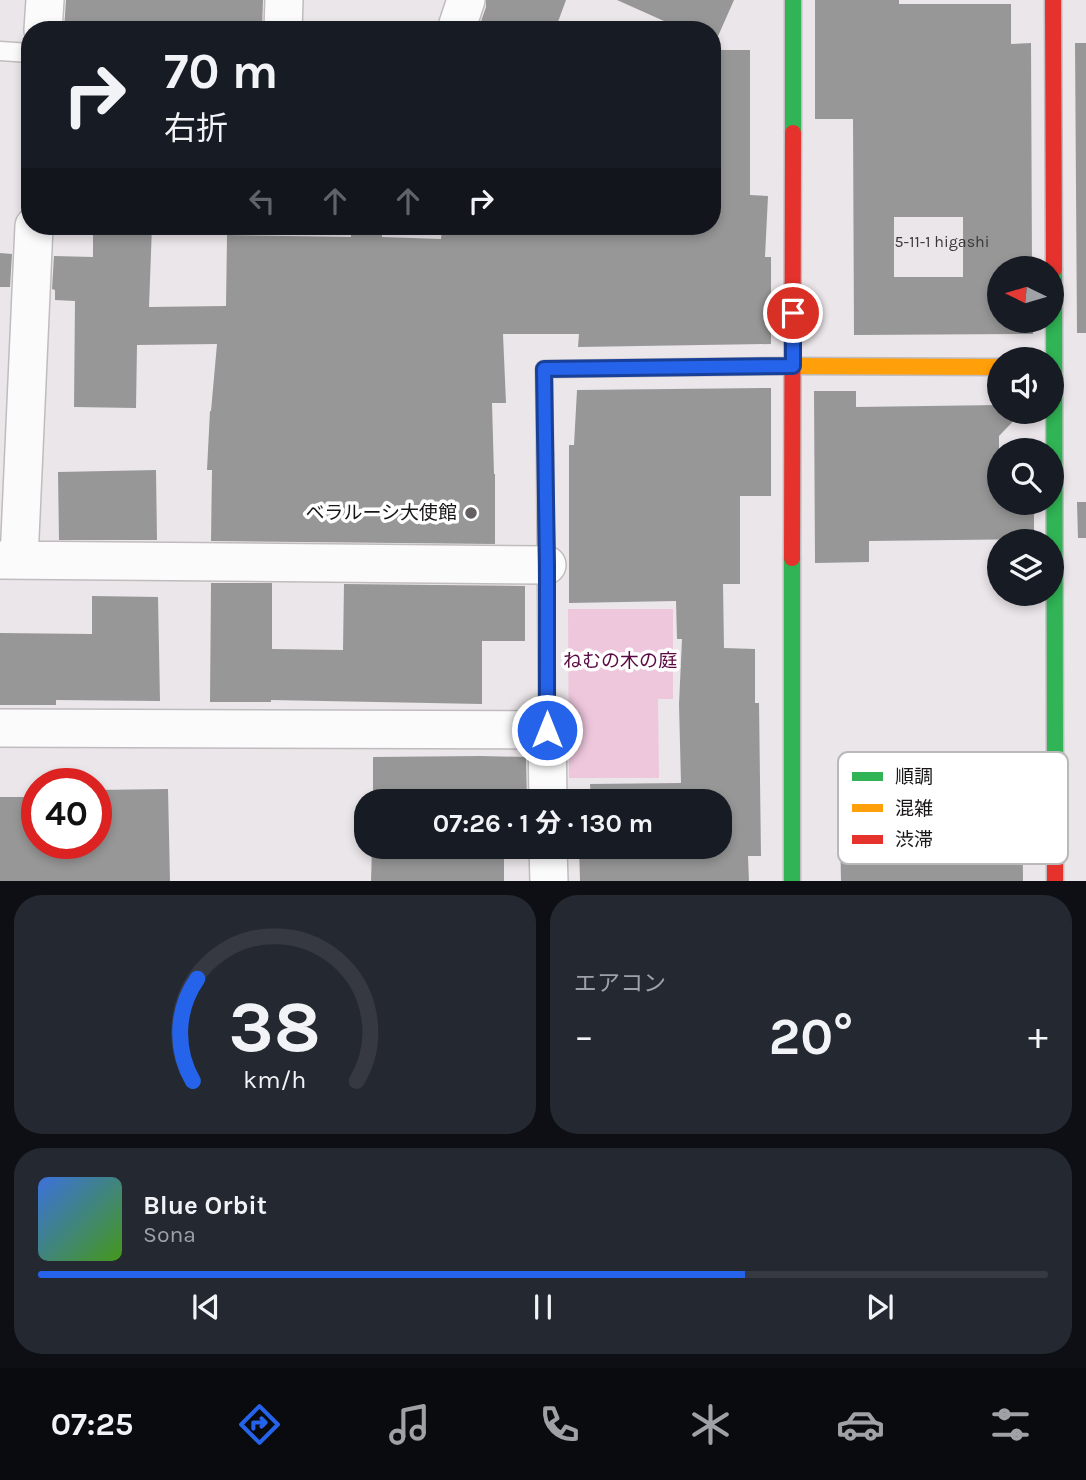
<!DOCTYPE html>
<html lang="ja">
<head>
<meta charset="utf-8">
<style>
  :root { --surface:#171b24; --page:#242831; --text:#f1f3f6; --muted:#9ea1a6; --line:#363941; --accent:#2563eb }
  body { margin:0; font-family:Karla,"Noto Sans JP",sans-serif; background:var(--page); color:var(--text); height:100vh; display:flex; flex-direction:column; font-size:26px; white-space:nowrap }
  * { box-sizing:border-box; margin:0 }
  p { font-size:23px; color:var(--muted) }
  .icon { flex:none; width:38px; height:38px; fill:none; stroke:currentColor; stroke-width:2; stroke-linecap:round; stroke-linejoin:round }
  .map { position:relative; height:881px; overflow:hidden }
  .panel { display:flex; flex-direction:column; gap:14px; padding:14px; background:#0d0f14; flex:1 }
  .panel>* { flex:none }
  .top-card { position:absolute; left:21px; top:21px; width:700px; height:214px; border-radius:28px; box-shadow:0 4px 10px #0003; background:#171b24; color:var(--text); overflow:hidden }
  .needle { width:46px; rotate:275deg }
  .controls { position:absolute; left:987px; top:256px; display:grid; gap:14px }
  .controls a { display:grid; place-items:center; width:77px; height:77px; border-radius:50%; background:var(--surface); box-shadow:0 4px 10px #0003; font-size:35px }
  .speed { position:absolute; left:21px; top:768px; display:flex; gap:14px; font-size:35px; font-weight:700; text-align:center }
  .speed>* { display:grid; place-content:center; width:91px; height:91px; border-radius:50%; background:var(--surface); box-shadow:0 4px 10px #0003; line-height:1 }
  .speed .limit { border:10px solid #d22; background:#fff; color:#111 }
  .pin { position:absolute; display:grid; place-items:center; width:60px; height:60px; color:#fff; margin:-30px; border:4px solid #fff; border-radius:50%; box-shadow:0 2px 7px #0007 }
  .me { position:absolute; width:77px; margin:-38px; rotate:0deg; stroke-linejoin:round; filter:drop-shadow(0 0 5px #0008) }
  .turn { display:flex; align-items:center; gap:24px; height:147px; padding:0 28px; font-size:32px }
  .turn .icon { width:91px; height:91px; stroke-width:2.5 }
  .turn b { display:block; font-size:49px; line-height:60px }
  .lanes { display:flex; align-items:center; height:66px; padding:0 28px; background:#0003; justify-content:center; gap:35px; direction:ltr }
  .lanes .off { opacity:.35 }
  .big { font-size:52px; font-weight:700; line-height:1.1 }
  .panel .tile { flex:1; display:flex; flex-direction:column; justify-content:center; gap:10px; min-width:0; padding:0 24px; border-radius:28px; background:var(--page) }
  .panel .dial { align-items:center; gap:0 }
  .dial svg { height:182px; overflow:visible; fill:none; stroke:var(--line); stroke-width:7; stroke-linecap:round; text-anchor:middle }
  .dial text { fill:var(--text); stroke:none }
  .song { display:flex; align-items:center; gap:21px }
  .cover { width:84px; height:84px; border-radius:10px; background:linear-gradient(135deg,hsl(220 70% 55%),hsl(100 70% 35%)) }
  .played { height:7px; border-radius:4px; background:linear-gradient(90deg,var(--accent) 70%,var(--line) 70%) }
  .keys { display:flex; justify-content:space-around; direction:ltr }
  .heat { display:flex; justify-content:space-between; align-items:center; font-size:38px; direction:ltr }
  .panel .tiles { flex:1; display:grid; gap:14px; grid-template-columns:1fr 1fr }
  .tile:last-child { grid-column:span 2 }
  .trip { position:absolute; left:354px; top:789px; width:378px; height:70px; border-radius:28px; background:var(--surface); box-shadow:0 4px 10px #0003; font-weight:700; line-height:70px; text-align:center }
  .tabs { display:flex; height:112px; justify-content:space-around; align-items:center; background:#090b0e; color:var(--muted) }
  .tabs .icon { width:49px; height:49px }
  .tabs .active { color:var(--accent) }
  .tabs b { font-size:32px; color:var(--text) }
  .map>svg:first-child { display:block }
  .green { fill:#eec7dd }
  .building { fill:#989797; fill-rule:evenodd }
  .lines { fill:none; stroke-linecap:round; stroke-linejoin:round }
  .lane-casing { stroke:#c0bcbe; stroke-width:21 }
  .street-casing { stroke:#c0bcbe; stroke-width:40 }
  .fast-casing { stroke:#c0bcbe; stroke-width:19 }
  .slow-casing { stroke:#c0bcbe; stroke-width:19 }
  .jam-casing { stroke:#c0bcbe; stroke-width:19 }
  .lane { stroke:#fcfbfc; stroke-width:18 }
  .street { stroke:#fcfbfc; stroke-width:37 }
  .fast { stroke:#30b455; stroke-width:16 }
  .slow { stroke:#ff9f0a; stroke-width:16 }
  .jam { stroke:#e5322d; stroke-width:16 }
  .route-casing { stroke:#184099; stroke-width:18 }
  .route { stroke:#2563eb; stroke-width:12 }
  .poi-dot { fill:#635f62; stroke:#fff; stroke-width:2.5 }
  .labels { text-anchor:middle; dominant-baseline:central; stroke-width:7; stroke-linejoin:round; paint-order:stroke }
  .number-label { font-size:16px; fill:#3a3738 }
  .poi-label { font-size:19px; fill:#1a1719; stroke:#fff; text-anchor:end }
  .park-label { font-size:19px; fill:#590942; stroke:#fff }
  .key { fill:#fff; stroke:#bab9ba; stroke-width:2 }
  .key-label { font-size:19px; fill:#1a1719 }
</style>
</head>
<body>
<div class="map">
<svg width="1086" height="882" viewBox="0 0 1086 882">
  <rect width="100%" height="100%" fill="#ebe6e9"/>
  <path class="green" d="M568,609H673V699H658L659,778H569Z"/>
  <path class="building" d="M66,0H263L262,30H64Z
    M486,0H566L555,30H478L486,7Z
    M617,0H734L715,43L712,42V30H684Z
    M815,0H899V4H1011V44L1031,43L1032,268H999V320H1033V334L854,335L853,119H815ZM894,217H963V277H894Z
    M1075,43H1086V333H1077Z
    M712,50H750V195L768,196L765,257H771V344L578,347L579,334H503L506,403H492L494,474H495V544L211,541L212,470H207L210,411H211L217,344L137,345L136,408L74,407L75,301L55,300V290L52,289L54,256L93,257V226H152L149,307L226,306L227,235L351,237V226H382V237L441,239L442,226H712Z
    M0,253L12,254L10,287H0Z
    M771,388V496H740V584H723L724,648L755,649V703H759L761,856H748L749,881H580L579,847H719V802H591L590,784L681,783L679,704L682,639H677L676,601L569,603V445H574L577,390Z
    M814,391H856V407L999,405V411H1023L999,436V502H1034V539L869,541V562L815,563Z
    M156,470L157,540H59L58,472Z
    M1077,502H1086V538H1078Z
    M211,583H272V649L343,650L344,584L525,586V641H482V704L271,700V702H210Z
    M92,596L158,597L160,701L56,700V705H0V633L92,634Z
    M481,756L526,757L527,802H373V757Z
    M1022,777L1023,881H841L839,780Z
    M168,789L170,881H0V797H37V844H96V790Z
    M372,847H504V881H371Z"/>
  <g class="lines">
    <defs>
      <path id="lane" d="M0,51L30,53"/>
      <path id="street" d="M43,30L45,0
        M283,30L284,0
        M456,30L466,0
        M0,560L547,565
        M19,560L34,226
        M0,728L547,730L548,802
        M548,847L549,882"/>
      <path id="fast" d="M793,133V0
        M1054,269L1055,760
        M792,882V558"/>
      <path id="slow" d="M545,454L544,369L793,366L999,367"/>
      <path id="jam" d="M1053,0L1054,269
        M545,454L547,730
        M792,558L793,133
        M1055,882V760"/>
    </defs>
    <use href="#lane" class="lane-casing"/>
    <use href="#street" class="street-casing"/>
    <use href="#fast" class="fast-casing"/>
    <use href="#slow" class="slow-casing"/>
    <use href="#jam" class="jam-casing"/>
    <use href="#lane" class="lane"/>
    <use href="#street" class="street"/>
    <use href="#fast" class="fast"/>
    <use href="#slow" class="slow"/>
    <use href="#jam" class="jam"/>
  </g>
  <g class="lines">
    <defs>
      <path id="route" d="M547,730V565L544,369L793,366V313"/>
    </defs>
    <use href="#route" class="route-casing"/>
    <use href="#route" class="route"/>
  </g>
  <circle class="poi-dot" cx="471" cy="513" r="7"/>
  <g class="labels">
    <g class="number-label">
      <text x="942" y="241">5-11-1 higashi</text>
    </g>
    <g class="poi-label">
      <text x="457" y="513">ベラルーシ大使館</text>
    </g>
    <g class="park-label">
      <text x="620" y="661">ねむの木の庭</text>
    </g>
  </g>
  <rect x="838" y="752" width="230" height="112" rx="10" class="key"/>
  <rect x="852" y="772" width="31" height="9" fill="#30b455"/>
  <rect x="852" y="804" width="31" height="8" fill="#ff9f0a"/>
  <rect x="852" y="835" width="31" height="9" fill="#e5322d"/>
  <g class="key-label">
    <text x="895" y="783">順調</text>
    <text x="895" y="815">混雑</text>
    <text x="895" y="846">渋滞</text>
  </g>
</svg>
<div class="controls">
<a><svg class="needle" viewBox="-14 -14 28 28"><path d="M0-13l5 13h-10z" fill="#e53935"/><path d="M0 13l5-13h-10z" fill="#9ea1a6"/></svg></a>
<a><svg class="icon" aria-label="sound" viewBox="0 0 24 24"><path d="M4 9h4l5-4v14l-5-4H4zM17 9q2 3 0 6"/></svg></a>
<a><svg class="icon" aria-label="search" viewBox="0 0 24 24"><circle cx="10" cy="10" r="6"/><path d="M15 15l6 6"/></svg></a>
<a><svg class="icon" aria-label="layers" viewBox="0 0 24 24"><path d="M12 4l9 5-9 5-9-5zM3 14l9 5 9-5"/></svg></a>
</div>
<div class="speed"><div class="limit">40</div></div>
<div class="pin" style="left:793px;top:313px;background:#d93025"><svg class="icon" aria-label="arrive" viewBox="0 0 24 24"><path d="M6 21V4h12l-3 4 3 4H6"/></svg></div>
<svg class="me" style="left:547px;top:730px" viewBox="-20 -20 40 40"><circle r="17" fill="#2563eb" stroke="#fff" stroke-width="3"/><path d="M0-11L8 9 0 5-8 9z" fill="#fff"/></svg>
<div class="trip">07:26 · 1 分 · 130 m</div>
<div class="top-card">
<div class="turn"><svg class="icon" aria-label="right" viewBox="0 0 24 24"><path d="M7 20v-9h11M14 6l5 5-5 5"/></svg><div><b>70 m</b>右折</div></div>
<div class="lanes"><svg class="icon off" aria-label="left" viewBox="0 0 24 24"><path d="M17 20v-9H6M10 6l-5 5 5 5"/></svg><svg class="icon off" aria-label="ahead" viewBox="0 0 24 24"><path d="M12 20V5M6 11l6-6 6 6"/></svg><svg class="icon off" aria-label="ahead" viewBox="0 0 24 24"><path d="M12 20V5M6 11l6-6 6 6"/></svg><svg class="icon" aria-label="right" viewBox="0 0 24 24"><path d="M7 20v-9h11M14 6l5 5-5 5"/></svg></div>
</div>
</div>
<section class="panel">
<div class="tiles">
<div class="tile dial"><svg viewBox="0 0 100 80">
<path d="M14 69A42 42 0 1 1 86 69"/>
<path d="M14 69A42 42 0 0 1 16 24" stroke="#2563eb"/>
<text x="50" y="56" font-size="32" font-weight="700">38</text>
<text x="50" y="72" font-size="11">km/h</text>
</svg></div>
<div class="tile"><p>エアコン</p>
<div class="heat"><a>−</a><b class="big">20°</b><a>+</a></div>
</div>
<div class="tile">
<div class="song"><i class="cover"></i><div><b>Blue Orbit</b><p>Sona</p></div></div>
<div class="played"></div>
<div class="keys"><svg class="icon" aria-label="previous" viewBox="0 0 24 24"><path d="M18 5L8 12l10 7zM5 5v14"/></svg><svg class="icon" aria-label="pause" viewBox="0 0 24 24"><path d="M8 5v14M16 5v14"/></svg><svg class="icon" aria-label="next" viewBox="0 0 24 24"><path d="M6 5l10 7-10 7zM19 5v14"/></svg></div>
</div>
</div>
</section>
<nav class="tabs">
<b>07:25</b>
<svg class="icon active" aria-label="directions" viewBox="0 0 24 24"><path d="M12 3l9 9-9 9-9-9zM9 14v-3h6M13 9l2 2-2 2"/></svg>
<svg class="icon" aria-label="music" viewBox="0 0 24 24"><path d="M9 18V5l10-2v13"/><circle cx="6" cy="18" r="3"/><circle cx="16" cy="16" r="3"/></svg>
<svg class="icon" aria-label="phone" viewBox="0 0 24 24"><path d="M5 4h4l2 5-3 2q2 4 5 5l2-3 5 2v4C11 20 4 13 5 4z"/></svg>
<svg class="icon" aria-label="climate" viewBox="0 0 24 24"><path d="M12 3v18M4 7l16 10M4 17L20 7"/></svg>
<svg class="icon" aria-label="car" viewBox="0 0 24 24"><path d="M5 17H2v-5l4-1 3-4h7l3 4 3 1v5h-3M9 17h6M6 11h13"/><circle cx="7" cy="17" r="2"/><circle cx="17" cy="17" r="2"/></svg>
<svg class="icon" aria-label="filters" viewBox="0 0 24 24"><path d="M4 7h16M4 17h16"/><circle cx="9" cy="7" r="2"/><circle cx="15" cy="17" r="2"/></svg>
</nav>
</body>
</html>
